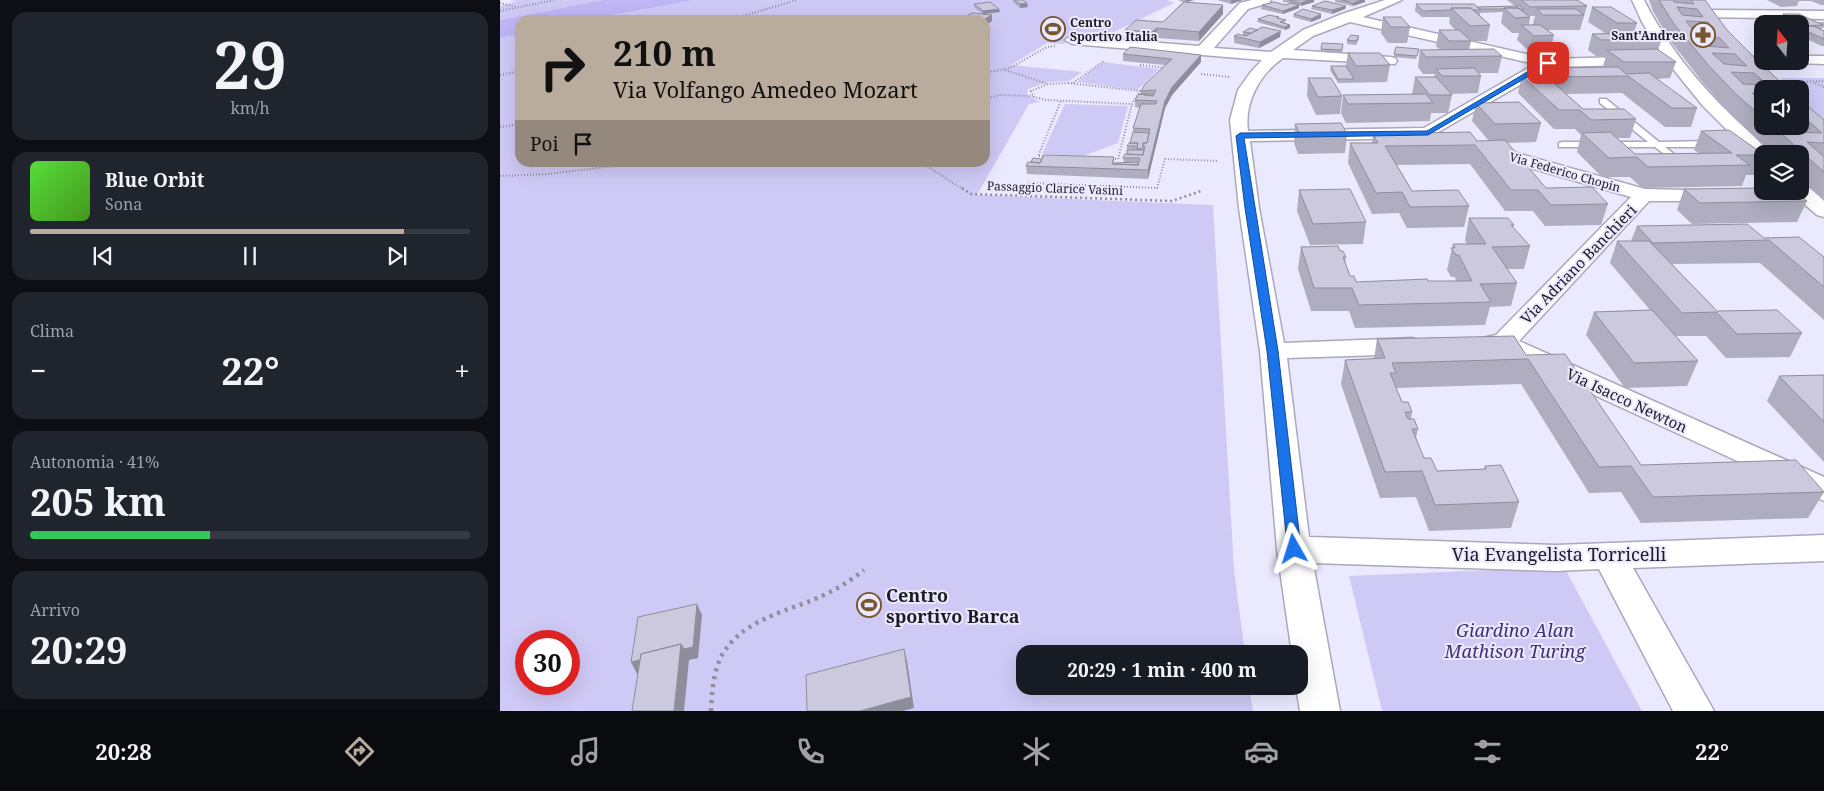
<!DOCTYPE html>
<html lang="it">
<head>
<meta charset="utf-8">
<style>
  :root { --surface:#171b24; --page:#20242c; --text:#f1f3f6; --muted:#9ea1a6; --line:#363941; --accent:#baac9c }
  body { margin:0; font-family:"Noto Serif",serif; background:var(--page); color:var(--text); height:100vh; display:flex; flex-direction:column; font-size:19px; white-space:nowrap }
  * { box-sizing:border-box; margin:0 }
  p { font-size:16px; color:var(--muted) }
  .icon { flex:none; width:28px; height:28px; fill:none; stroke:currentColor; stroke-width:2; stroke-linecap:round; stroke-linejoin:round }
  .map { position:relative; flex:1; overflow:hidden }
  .drawer { display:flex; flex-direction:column; gap:12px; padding:12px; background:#0d0f14; width:500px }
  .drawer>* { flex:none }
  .hud { position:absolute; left:15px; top:15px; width:475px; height:152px; border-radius:15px; box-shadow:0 5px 20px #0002; background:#baac9c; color:#111; overflow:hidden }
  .needle { width:32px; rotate:343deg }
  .tools { position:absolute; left:1254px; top:15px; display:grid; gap:10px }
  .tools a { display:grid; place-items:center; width:55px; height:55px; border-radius:10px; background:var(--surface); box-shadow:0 5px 20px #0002; font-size:25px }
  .speed { position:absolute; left:15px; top:630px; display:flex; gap:10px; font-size:25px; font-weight:700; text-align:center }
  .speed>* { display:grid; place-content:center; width:65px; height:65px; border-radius:50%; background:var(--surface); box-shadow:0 5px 20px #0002; line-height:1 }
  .speed .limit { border:8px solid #d22; background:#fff; color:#111 }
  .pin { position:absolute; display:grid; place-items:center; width:42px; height:42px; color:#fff; margin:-21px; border-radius:10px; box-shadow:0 2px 8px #0006 }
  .me { position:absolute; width:55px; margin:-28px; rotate:354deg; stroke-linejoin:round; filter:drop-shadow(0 0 4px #0008) }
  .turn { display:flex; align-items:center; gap:18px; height:105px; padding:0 15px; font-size:22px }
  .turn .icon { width:65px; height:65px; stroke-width:2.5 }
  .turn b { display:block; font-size:35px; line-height:42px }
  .then { display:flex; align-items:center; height:48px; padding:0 15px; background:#0003; gap:10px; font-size:19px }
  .big { font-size:38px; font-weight:700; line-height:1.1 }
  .drawer .widget { flex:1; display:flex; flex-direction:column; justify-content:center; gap:8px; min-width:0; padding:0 18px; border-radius:15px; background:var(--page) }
  .drawer .dial { align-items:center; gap:0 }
  .dial b { font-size:65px; line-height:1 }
  .song { display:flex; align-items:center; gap:15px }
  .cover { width:60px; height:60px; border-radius:8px; background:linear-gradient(135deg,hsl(110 70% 55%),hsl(100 70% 35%)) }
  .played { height:5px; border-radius:2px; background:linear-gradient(90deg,var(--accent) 85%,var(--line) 85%) }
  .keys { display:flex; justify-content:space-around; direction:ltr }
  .heat { display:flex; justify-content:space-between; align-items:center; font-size:28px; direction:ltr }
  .charge { height:8px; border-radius:4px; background:linear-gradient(90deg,#34c759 41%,var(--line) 0) }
  .trip { position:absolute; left:516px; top:645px; width:292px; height:50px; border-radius:15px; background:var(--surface); box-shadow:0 5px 20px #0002; font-weight:700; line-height:50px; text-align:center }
  .tab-bar { display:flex; height:80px; justify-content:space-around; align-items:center; background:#090b0e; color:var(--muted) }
  .tab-bar .icon { width:35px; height:35px }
  .tab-bar .active { color:var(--accent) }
  .tab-bar b { font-size:22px; color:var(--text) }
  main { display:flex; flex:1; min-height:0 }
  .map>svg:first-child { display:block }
  .green { fill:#cfc9f6; fill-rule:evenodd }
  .water { fill:#c0b6f5 }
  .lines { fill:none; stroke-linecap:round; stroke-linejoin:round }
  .lane-casing { stroke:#aba8bc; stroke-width:3 }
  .street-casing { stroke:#aba8bc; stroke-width:3 }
  .path-far2 { stroke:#8e8d9b; stroke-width:2; stroke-dasharray:1 2; stroke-linecap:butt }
  .path-far1 { stroke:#8e8d9b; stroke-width:2.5; stroke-dasharray:2 3; stroke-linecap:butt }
  .path { stroke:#8e8d9b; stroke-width:4.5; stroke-dasharray:3 5; stroke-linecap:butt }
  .lane { fill:#fff; fill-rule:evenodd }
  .street { fill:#fff; fill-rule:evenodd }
  .wall { fill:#afadbf; fill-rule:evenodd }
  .shaded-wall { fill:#8f8d9b }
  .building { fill:#ccc9de; stroke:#8f8d9b; fill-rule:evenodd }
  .route { fill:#1a73e8; stroke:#114b97 }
  .labels { text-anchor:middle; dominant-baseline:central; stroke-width:4; stroke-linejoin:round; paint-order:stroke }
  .far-poi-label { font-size:12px; font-weight:bold; fill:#1d1c23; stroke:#ebe9fe; text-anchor:start }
  .far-street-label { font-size:12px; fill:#1d1c23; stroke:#ebe9fe }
  .street-label { font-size:15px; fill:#1d1c23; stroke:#ebe9fe }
  .near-street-label { font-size:18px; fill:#1d1c23; stroke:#ebe9fe }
  .near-poi-label { font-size:18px; font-weight:bold; fill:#1d1c23; stroke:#ebe9fe; text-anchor:start }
  .near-park-label { font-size:18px; font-style:italic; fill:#402e76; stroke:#ebe9fe }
</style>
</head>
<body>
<main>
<section class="drawer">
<div class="widget dial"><b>29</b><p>km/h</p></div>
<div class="widget">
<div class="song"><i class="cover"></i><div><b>Blue Orbit</b><p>Sona</p></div></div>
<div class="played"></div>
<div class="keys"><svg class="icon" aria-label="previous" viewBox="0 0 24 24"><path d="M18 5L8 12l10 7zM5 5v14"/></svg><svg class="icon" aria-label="pause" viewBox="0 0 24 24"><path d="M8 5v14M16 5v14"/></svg><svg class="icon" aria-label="next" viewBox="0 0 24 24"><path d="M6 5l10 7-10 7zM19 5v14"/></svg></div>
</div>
<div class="widget"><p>Clima</p>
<div class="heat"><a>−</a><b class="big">22°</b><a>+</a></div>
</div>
<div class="widget"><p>Autonomia · 41%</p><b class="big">205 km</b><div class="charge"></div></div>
<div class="widget"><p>Arrivo</p><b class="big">20:29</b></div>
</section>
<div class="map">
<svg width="1324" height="711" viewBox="0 0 1324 711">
  <rect width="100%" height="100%" fill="#ebe9fe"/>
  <path class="green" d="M9,0H103L0,20V6L17,1Z
    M195,0H667L674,3L599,39L578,38L563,44L547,43L511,65L582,72L569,81L548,82L528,89L527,95L540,102L529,104L477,195L713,205L734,570L745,654H525V686H749L753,711H0V38L20,34V162H485V20H85ZM26,641H69V684H26Z
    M603,62L659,69L637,90L577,82Z
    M1280,78H1324V121L1300,99V89H1289Z
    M565,104L628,106L618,143L583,156L542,154Z
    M1064,567L1142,711H882L849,576Z"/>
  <path class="water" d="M103,0H195L85,20H20V34L0,38V20Z"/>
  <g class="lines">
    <defs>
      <path id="lane" d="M1100,99H1106L1159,142L1212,141L1216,144L1212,147H1165L1184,162L1185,164L1181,167L1155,147H1059V143L1062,142H1148L1100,103Z"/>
      <path id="street" d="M752,0H771L769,3L748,9L714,48L771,52L803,30L842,14L885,0H902L863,17L1048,59L1163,56L1142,22L1132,0H1144C1166,43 1192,76 1226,110C1240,125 1258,138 1270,154H1262V160L1256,159L1203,106L1169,64L1051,67L928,138L750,141L759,208L784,343L912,338L921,341L925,346L921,351L912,354L787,358L809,537L1056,545L1324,535V561L1133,568L1214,711H1173L1099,569L1056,571L813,563L840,711H800L796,686H800V654H792L777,549L760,351L739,208L730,120L738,90L750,73L762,60L572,44L565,40L572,36L699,46L740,3ZM850,22L1035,64L924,128L748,131C744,102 760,74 783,58L895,64L897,61L895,58L890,57L793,50L813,36Z
        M1209,10L1324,11V19L1205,17L1203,14L1205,11Z
        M1300,56H1324V64L1295,63L1294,61H1300Z
        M1243,57H1262V61H1269L1262,65L1238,64L1236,61L1238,58Z
        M988,145L1145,189L1223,191L1226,195L1223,199L1216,201H1149L1019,341L1324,477V501L999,351L982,348L978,343L982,338L996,335L1131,197L982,154L979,150L982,146Z
        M1300,184L1307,186L1324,200V217L1317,215L1302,202L1256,199L1253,195L1256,191L1262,189V191H1300Z"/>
    </defs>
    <use href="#lane" class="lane-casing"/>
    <use href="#street" class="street-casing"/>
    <path class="path-far2" d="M0,3L16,7
      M0,11L55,0
      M229,20L297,0
      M640,65L666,68
      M505,70L548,84
      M485,73L510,68L547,47L556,46
      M701,74L730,77
      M0,75L20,71
      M568,83L640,91L632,104L546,100L534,97L531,91L548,84Z
      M573,83L604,61
      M1280,83L1324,81
      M1315,83L1324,87
      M485,99L500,95L533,96
      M0,127L20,124
      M546,156H538L561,101
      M612,159H618L632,104
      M416,162L427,166L464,190
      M0,176L48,174L148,162
      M528,183L657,188L665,159L718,161"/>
    <path class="path-far1" d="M462,188L471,194L672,201L701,191"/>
    <path class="path" d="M211,711C212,693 213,672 222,655C242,621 281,613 315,599C332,592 349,582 364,570"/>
    <use href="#lane" class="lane"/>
    <use href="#street" class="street"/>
  </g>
  <path class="wall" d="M513,0H523L527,3L528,7L520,8L513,2Z
    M678,0H694L688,2L723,5V14L699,41L657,38L652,42L625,39V30L663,22L683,2Z
    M717,0H743L731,4Z
    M783,0H814V2L799,6V8L783,14L761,9L762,5H786L790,3L783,2Z
    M835,0H865V2L853,6L835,2Z
    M1007,0H1077L1087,6L1080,30H1047L1054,35L1050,51L1030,52L1017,40L1019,33H1012L1001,23L1003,12L980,13V16L990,25L987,41H971L969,50L1002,56L998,73H979L981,76L978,93L951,94L952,95L948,113H931L930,121L846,123L841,113L843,95L912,94L915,77H934L935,74H923L918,67L920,50H940L936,46L939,30H955L949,23L950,17H922L915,11L916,4L977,7L1015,6ZM1029,16H1035L1033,24L1029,25L1030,17Z
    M1149,0H1205L1227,30L1258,61L1288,89H1262V126H1300V99L1324,120V201L1300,178V154H1274L1231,114L1204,84L1169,39L1153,11Z
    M1267,0H1324V5H1321L1311,1H1299L1297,6L1281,7Z
    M474,4L500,12L483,14L492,15V21L474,7Z
    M812,6H846L845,9L832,14L811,9Z
    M1092,7L1137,23L1134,33L1162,39L1158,50L1176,62L1170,78L1156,79L1197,108L1191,127H1165L1122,93L1066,94L1083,109L1136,119L1130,138H1117L1135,154L1199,153L1194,150L1201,131L1262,154V160L1256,175H1246L1242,186L1142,188L1130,177H1102L1077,152L1081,135L1075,129H1054L1018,93L1022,76L1035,75L1037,68H1104L1103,66L1106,56H1096L1088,50L1092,34L1105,33L1088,22Z
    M794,14L821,18L811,22L793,17Z
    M1283,14L1319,23L1320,22H1324V28L1323,27L1321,30L1324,31V46H1322L1300,36V24H1287L1280,21Z
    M883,17L910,27L907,43H888L881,33Z
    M779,18L786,23H785L790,25V28L785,30L757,22L758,19Z
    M743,32L780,37L759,48L734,43V36L743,35Z
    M859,36V39L856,45L847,44V40Z
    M843,44L842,53L820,52L821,49Z
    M919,49L916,59L894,57V54Z
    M848,53L890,65L887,82L838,83L830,70L831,66H846Z
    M623,54L701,55V62L672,95L665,108L648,179L527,174L526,166L531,162L542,159L614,157V163H624L623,158L627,154V146L630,143L633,132V128L640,108L635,107V100L641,94V91L665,65L623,61Z
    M808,78L842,96L840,114L816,115L807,96Z
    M976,103L1041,123L1036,142L1007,143L1046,188L1108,204L1101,225L1045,226L1033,211H1005L970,164L897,165L912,191L969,206L964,227L907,228L899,213L872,214L848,163L850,143H872L873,134L977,141H989L972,121Z
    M795,124L847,134L845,153L798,154L794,143Z
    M1184,189L1307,201L1297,222L1192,224L1177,210Z
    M799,190L866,222L863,244L810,245L797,211Z
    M969,218L1014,225L1013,227L1030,246L1024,269H1007L1017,283L1011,306L990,307L985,325L855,328L849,311H811L798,269L801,247L840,251L846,257L845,263L850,276L856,282L956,281L955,277H951L947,270L953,244H967L965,240Z
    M1137,226L1264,238L1324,257V320L1260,263L1172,264L1217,311L1302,333L1290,357L1226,358L1206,336H1176L1198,361L1187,386L1125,388L1086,335L1094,312L1150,310L1110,263L1117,241H1131Z
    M877,339L1026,355L1141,465L1324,492L1308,518L1141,523L1121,492L1089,493L1021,384L896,388L902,402L912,412L911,419L918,429L916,438L924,458L937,471L984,469L985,466L1019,502L1011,528L929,531L916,497L880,498L841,384L845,360L874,359Z
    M1324,375V462L1267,401L1279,376Z"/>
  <path class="shaded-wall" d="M686,0H694L686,2Z
    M731,0H743L731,4Z
    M809,0H814V2L801,6V3Z
    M862,0H865V2L853,6V3Z
    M527,3L528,7L520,8V4Z
    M723,5V14L699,41V32Z
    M799,5V8L783,14V11Z
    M846,6L845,9L832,14V10Z
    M499,9L500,12L483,14V11Z
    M821,14V18L811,22V19Z
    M492,15V21L485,26V20H483Z
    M790,25V28L785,30V27Z
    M657,28V38L652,42V32Z
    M781,31L780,37L759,48L760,42Z
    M701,55V62L672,95L665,108L648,179V170L665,101L672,87Z
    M197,604L202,615L198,658L189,660L184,711H174L179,663L137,674L131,662L181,644Z
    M404,649L407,661L414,708L403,711H360Z"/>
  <path class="building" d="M514,0H523L527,3L520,4Z
    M789,0H809L801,3Z
    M842,0H862L853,3Z
    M1021,0H1077L1087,6L1030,7Z
    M1159,0H1173L1174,2L1194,4L1191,0H1205L1227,30L1258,61L1288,89H1262V93H1252L1262,102V117L1238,96L1210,67L1174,24ZM1177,7L1197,9L1203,17L1182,15ZM1186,21L1208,22L1215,32L1193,30ZM1198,36L1220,38L1229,48L1206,46ZM1212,53L1235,54L1247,66L1224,64ZM1231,72L1254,73L1268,85L1243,84Z
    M825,1L846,6L832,10L812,6Z
    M490,2L499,9L483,11L474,4Z
    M684,2L723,5L699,32L657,28L652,32L625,30L636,20L663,22Z
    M774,2L786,5L791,3L799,5L783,11L762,5Z
    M916,4H974L981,10H973L971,8H951V10L923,11Z
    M1020,6L1024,9H1020L1018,8H1004L1003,9H980L977,7Z
    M1092,7H1111L1137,23H1117Z
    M951,8H971L990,25L970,26Z
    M1004,8H1018L1030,17L1015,18Z
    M803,9L821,14L811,19L794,14Z
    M1037,9H1076L1084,15H1043Z
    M472,13L492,15L483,20H459Z
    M1283,14H1299L1323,25L1307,26Z
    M769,15L779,17L777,18L786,20L780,22L790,25L785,27L758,19Z
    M441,17H449L445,20H435Z
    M883,17H901L910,27H891Z
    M1021,25H1040L1054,35L1034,36Z
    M1300,26H1313L1324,31V39L1300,28Z
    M762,27L781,31L760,42L734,36L738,34L746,36Z
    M750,28L758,30L751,33L743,32Z
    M939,30H959L971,41H949Z
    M1152,33L1162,39L1101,40L1092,34Z
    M851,35L859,36L856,41L847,40Z
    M822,43L843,44L842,50L821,49Z
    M630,47L701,55L672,87L665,101L648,170L526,166L528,162L540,163L544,155L614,157L612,164L638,165L640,158H623L625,154L643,155L645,146H643V143H647L650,129L633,128L641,104H656L657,101L635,100L639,94L653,96L656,90L641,91L645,84L672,59L623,54Z
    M896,47L919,49L917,56L894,54Z
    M994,49L1002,56L926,57L920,50Z
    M1157,49L1176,62H1124L1107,50Z
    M848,53H880L890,65L856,66Z
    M831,66H846L854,79H838Z
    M1118,67L1126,74L1149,73L1197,108H1172L1128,76L1047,77L1083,109H1124L1136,119L1091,120L1080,110H1059L1022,76L1045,75L1037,68Z
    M974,68L981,76H942L936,69Z
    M915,77H936L952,95H930Z
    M808,78H831L842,96L818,97Z
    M640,94H654L653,96Z
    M926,94L933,103L848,104L843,95Z
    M1300,99L1324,120V143L1307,142L1324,157V172L1273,126H1289L1295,132L1322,133L1304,117H1300Z
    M1019,102L1041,123L995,124L976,103Z
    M841,123L847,134H800L795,124Z
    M1229,130L1263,154L1262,155H1236L1250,165L1148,167L1137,157L1109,158L1082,133L1110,132L1135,154L1232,153L1201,131Z
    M633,132L649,133L647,143H643V148L637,149L638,143H630Z
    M970,132L977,141L1005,140L1046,188L1092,187L1108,204L1051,205L1038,190H1011L975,145L885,146L912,191L958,190L969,206L910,207L902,192L876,193L850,143H878L873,134Z
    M629,143H638L637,146H627Z
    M627,150H644L643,155L627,154Z
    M533,158L542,159L540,163L531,162Z
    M638,162V165L614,164V163Z
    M1262,188V191H1294L1307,201L1200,203L1184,189Z
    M850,189L866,222L813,224L799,190Z
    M969,218H1008L1014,225H1011L1030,246L992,247L1017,283L980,284L991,302L859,305L852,288H814L801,247L838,246L840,251H843L846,257H843L850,276H854L856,282L927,279L928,281H972L959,255H956L951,248H955L953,244H986Z
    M1247,224L1264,238L1299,237L1324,257V287L1269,240L1153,243L1137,226Z
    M1117,241H1149L1217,311L1277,310L1302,333L1237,334L1216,312L1182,313Z
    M1152,310L1198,361L1134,363L1094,312Z
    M1014,336L1026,355L1065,354L1141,465L1296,460L1324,492L1153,497L1131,466L1099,467L1028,359L892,363L896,373H890L902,402H908L912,412H905L908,419H914L918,429H912L924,458H931L937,471L986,469L985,466L1001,465L1019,502L935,505L922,471L885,472L845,360L885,358L877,339Z
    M1324,375V422L1279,376Z
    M197,604L193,647L184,649L181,644L141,654L140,660L131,662L138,617Z
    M181,644L174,711H132L141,654Z
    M404,649L411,697L360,711H307L306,675Z"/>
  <path class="route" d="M1046,61L1051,63L928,135L744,138L778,351L801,549L799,553H788L767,351L745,208L736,136L740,133L927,131Z"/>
  <defs>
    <symbol id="stadium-ring" viewBox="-11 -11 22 22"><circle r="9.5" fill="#ebe9fe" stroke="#77552d" stroke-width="1.5"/><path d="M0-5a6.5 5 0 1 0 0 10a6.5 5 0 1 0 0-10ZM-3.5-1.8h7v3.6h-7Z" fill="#77552d"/></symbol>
    <symbol id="pharmacy-ring" viewBox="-11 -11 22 22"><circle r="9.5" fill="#ebe9fe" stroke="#77552d" stroke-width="1.5"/><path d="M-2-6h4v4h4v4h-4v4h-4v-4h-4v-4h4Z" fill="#77552d"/></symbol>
  </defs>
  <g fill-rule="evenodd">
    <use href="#stadium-ring" x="539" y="15" width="28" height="28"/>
    <use href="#pharmacy-ring" x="1189" y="21" width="28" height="28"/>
    <use href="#stadium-ring" x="355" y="591" width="28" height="28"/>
  </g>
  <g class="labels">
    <g class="far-poi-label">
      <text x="570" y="22">Centro<tspan x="570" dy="14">Sportivo Italia</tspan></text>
      <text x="1186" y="35" text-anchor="end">Sant'Andrea</text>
    </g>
    <g class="far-street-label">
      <text transform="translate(1065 172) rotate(16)">Via Federico Chopin</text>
      <text transform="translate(555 188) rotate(2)">Passaggio Clarice Vasini</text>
    </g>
    <g class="street-label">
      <text transform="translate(1078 264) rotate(-46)">Via Adriano Banchieri</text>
      <text transform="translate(1127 400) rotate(25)">Via Isacco Newton</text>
    </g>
    <g class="near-street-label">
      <text x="1059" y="554">Via Evangelista Torricelli</text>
    </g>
    <g class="near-poi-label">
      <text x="386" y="595">Centro<tspan x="386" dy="21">sportivo Barca</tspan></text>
    </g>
    <g class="near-park-label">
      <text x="1015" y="630">Giardino Alan<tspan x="1015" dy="21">Mathison Turing</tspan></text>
    </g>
  </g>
</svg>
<div class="tools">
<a><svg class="needle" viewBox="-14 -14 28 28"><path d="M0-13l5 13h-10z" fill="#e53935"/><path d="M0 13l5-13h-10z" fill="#9ea1a6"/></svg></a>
<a><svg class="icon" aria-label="sound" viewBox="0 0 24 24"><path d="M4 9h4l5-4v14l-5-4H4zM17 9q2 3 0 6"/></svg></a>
<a><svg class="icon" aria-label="layers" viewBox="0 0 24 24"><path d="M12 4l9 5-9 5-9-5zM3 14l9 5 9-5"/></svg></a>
</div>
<div class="speed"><div class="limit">30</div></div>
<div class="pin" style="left:1048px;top:63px;background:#d93025"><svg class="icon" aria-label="arrive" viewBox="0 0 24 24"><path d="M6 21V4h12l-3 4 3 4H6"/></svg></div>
<svg class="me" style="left:794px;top:549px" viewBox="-20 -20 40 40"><path d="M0-17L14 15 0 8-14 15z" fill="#1a73e8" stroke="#fff" stroke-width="4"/></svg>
<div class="trip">20:29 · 1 min · 400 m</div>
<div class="hud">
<div class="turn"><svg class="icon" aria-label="right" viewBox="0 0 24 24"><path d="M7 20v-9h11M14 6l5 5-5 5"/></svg><div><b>210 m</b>Via Volfango Amedeo Mozart</div></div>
<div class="then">Poi<svg class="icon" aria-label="arrive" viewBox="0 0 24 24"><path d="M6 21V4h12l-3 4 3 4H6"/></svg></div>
</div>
</div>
</main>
<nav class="tab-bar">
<b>20:28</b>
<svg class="icon active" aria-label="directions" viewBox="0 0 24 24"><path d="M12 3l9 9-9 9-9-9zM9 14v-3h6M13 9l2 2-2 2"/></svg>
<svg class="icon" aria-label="music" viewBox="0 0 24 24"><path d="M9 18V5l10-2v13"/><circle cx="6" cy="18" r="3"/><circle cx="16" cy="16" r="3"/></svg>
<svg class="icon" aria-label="phone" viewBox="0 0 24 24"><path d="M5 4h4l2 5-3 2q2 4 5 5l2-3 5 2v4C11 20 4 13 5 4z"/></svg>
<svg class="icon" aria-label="climate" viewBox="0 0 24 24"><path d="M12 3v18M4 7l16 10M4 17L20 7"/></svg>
<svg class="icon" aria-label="car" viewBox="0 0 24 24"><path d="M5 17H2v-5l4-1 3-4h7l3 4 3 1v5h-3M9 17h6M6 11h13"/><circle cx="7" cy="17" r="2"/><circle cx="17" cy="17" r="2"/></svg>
<svg class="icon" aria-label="filters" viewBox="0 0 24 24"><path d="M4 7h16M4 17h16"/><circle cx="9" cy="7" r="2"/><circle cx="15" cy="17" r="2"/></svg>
<b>22°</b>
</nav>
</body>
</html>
